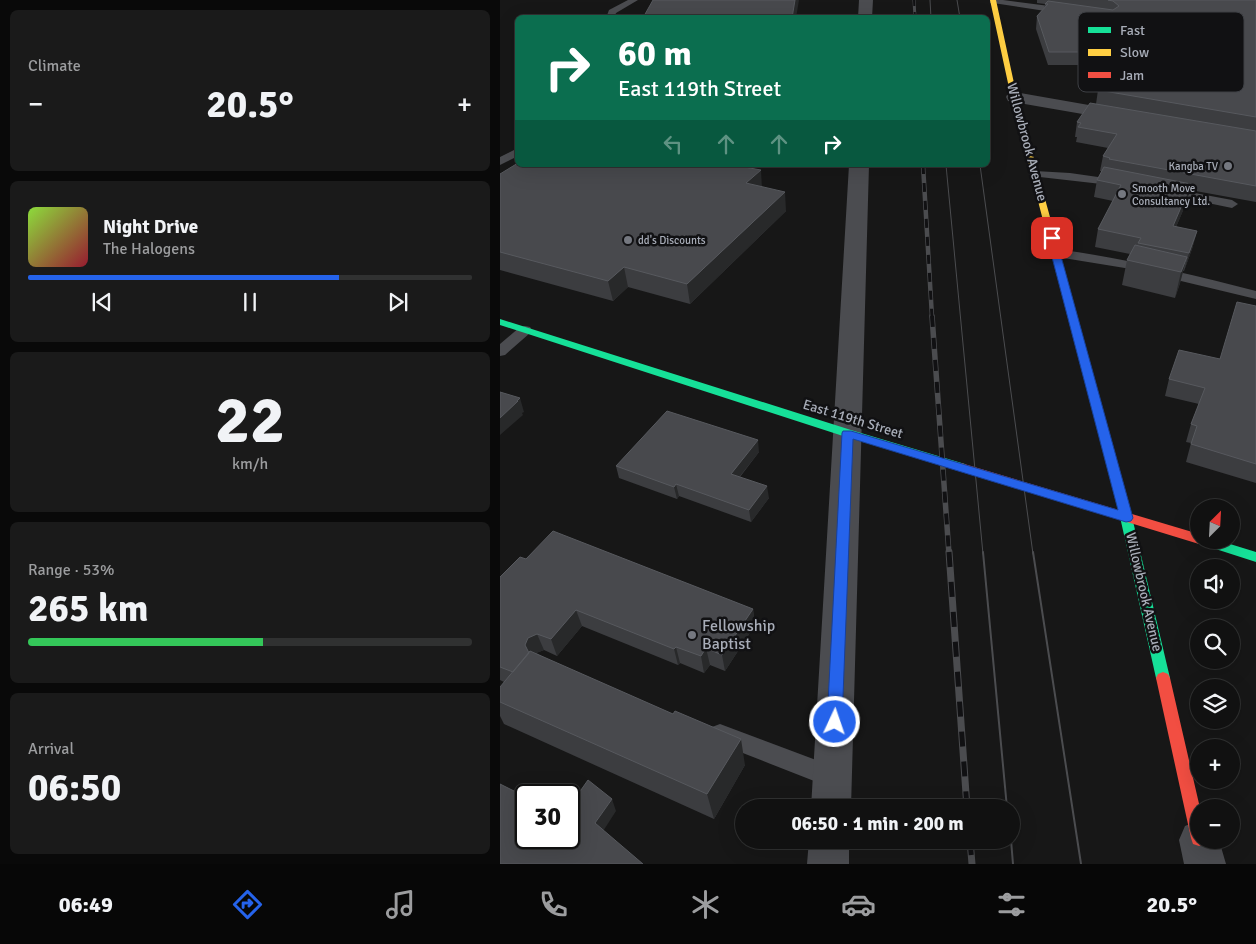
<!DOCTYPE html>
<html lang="en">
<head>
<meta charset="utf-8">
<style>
  :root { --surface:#111; --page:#1a1a1a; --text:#f1f3f6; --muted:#9c9d9f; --line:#303131; --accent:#2563eb }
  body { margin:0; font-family:Signika,sans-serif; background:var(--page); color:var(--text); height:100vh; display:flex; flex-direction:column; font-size:19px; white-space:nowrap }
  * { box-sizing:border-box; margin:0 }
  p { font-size:16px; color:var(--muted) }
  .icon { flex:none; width:28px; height:28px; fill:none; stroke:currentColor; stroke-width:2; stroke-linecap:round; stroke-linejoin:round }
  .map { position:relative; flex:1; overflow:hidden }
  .sheet { display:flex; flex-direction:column; gap:10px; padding:10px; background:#090909; width:500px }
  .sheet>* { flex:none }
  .banner { position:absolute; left:15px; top:15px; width:475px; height:152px; border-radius:8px; box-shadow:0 5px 20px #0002,0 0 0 1px var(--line); background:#0b6e4f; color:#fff; overflow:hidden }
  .needle { width:32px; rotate:24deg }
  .controls { position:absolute; left:690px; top:499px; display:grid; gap:10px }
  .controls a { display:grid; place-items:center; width:50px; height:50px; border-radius:50%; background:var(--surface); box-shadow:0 5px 20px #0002,0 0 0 1px var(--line); font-size:25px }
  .speed { position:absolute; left:15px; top:784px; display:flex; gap:10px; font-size:25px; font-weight:700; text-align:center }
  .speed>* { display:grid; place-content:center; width:65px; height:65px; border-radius:50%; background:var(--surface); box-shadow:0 5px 20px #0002,0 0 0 1px var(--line); line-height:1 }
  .speed .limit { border:2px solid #111; border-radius:8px; background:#fff; color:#111 }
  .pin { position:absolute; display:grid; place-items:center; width:42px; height:42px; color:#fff; margin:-21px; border-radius:10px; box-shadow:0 2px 8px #0006 }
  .me { position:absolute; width:55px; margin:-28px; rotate:3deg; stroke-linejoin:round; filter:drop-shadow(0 0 4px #0008) }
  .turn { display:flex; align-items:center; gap:18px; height:105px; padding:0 20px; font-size:22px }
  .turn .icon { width:65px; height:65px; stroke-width:2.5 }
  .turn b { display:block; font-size:35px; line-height:42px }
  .lanes { display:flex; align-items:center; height:48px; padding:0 20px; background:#0003; justify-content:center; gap:25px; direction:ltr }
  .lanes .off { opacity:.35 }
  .big { font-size:38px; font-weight:700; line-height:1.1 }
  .sheet .widget { flex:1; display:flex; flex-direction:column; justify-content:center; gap:8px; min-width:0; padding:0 18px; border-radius:8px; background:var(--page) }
  .sheet .dial { align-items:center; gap:0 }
  .dial b { font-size:65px; line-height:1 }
  .song { display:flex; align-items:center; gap:15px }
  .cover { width:60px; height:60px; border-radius:8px; background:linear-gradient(135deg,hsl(90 70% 55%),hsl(350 70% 35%)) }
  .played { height:5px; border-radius:2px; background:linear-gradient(90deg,var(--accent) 70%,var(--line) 70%) }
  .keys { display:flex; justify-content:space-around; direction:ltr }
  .heat { display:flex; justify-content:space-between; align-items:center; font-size:28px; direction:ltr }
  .charge { height:8px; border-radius:4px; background:linear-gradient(90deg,#34c759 53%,var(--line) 0) }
  .trip { position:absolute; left:235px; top:799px; width:285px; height:50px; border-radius:25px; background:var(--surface); box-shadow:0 5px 20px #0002,0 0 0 1px var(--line); font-weight:700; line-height:50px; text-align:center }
  .dock { display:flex; height:80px; justify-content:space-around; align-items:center; background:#070707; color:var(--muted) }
  .dock .icon { width:35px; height:35px }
  .dock .current { color:var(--accent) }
  .dock b { font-size:22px; color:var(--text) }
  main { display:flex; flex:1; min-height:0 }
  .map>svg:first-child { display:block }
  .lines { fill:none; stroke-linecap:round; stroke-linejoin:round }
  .lane { fill:#4b4c50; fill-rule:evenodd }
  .street { fill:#4b4c50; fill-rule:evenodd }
  .fast { fill:#16e098; fill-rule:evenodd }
  .slow { fill:#ffcf43; fill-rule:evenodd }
  .jam { fill:#f24e42; fill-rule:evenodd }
  .tram-far1 { stroke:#4b4c4f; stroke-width:1 }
  .tram { stroke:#4b4c4f; stroke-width:2 }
  .rail-far3-casing { stroke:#4b4c4f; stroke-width:3 }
  .rail-far2-casing { stroke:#4b4c4f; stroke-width:4.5 }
  .rail-far1-casing { stroke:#4b4c4f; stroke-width:5.5 }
  .rail-casing { stroke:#4b4c4f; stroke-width:7 }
  .rail-far3 { stroke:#111113; stroke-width:2; stroke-dasharray:6; stroke-linecap:butt }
  .rail-far2 { stroke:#111113; stroke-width:3; stroke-dasharray:9; stroke-linecap:butt }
  .rail-far1 { stroke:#111113; stroke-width:4; stroke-dasharray:11; stroke-linecap:butt }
  .rail { stroke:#111113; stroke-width:5; stroke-dasharray:15; stroke-linecap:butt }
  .wall { fill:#3c3d40 }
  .shaded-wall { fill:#28292a }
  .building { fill:#48494d; stroke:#57595e }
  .route { fill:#2563eb; stroke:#184099 }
  .poi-dot { fill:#757880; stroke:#111113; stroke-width:2 }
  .labels { text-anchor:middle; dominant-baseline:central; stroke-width:5; stroke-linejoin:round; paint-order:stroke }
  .far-poi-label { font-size:11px; fill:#a8adb8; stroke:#111113; text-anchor:start }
  .street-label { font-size:14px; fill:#a8adb8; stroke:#111113 }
  .near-poi-label { font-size:16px; fill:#a8adb8; stroke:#111113; text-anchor:start }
  .key { fill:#111113; stroke:#3e4045; stroke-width:1 }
  .key-label { font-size:14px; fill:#a8adb8 }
</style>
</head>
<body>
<main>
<section class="sheet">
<div class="widget"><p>Climate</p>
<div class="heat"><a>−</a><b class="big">20.5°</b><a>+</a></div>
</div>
<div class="widget">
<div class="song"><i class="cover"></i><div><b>Night Drive</b><p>The Halogens</p></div></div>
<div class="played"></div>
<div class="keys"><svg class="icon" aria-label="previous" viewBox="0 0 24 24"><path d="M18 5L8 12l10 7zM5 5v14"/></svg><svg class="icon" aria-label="pause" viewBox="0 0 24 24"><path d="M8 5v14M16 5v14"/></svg><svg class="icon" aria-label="next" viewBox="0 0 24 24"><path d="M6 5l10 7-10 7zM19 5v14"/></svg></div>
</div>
<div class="widget dial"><b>22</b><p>km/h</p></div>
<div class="widget"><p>Range · 53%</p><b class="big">265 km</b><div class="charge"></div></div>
<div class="widget"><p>Arrival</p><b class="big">06:50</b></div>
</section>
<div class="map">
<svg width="756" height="864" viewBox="0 0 756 864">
  <rect width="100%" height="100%" fill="#171717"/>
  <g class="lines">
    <path class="lane" d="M128,0H138L116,13L114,18H106L109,10Z
      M490,0H503L565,8L569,11L565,14L493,3H490Z
      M18,148V156L0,165V157Z
      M535,171L570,173L619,180L625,183L619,186L531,176L529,174L531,172Z
      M668,188L732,200L738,204L732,208L664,194L662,192L664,190Z
      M556,249C624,258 690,274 756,291V299L631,269L551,256L550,253L551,250Z
      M25,326L30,327L32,330L30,333L5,355L0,356V344L20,327Z
      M220,724L340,769L343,777L340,785L332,788L212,741L209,734L212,727Z"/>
    <path class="street" d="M359,0H373L372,18H358Z
      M514,92L623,111L629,112L632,116L629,120L623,121L508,101L506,97L508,93Z
      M349,165H369L351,808H311Z
      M699,820V840H719L726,864H684L679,840L685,826Z
      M309,840H349V864H307Z"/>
    <path class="fast" d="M549,225L553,228L632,517L670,678L668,682L663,684L658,682L656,678L620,517L545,228Z
      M0,319L351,430L465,464L467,467L461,471L343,436L0,325Z
      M699,536V540H717L756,552V562L697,543L695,540Z"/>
    <path class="slow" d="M490,0H496L517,97L553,228L552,230L549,231L545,228L511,97Z"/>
    <path class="jam" d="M461,463L699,534V540H705L699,544L457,470L455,467Z
      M663,672L668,674L670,678L700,808H699V840H706L705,844L699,846L693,844L691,838L656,678L658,674Z"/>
    <path class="tram-far1" d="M430,0L431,18
      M457,0L460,18
      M446,165L483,554
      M480,165L533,554"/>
    <path class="tram" d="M483,552L507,808
      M533,552L581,864
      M511,840L513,864"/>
    <defs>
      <path id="rail-far3" d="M414,0L415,18"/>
      <path id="rail-far2" d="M423,165L432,317"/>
      <path id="rail-far1" d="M432,316L449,554"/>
      <path id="rail" d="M449,552L467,808
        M470,840L472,864"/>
    </defs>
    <use href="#rail-far3" class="rail-far3-casing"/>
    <use href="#rail-far2" class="rail-far2-casing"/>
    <use href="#rail-far1" class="rail-far1-casing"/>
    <use href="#rail" class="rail-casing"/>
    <use href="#rail-far3" class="rail-far3"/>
    <use href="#rail-far2" class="rail-far2"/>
    <use href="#rail-far1" class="rail-far1"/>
    <use href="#rail" class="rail"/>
  </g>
  <path class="wall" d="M537,0H756V202L690,190L687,201L676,227L697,231L692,249L684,271H683L680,283L675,298L622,285L627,260L630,254L595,247L598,229L613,201L594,197L597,180L602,171H600L603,156L608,148L576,142L577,137H575L577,122L596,104L598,90L599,89L592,88L594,74L600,65H548L536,29L537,16L544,8L545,4L537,3Z
    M255,169L262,187L286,211L190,304L128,287L113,301L0,270V174Z
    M756,306V483L686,462L691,443L686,442L691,424L699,404L665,396L669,379L720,359Z
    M259,452L240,477L269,498L251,522L179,496L177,499L119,478L116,466Z
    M26,559L253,609L255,625L225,671L210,665L204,673L180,663L178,665L82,626L57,656L44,650L36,653L245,765L214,819L4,724L0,716V702L4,682L0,680V577Z"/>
  <path class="shaded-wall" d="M295,0H299L296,18H292Z
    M246,165H254L255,175L261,170L262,189L248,202L244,167Z
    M691,184L687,201L669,244L673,226Z
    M285,192L286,211L190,304L187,284Z
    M697,231L692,249L684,271L689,253Z
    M687,257L680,283L675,298L681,272Z
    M124,267L128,287L113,301L108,281Z
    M20,398L24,412L22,413L23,415L0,435V418Z
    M258,440L259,452L232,486L231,474Z
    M176,484L179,496L177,499L174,487Z
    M267,486L269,498L251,522L249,510Z
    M253,609L255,625L225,671L222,655Z
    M76,610L82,626L57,656L51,639Z
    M37,634L44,650L34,654L27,691L25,645L28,638Z
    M176,647L180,663L178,665L174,649Z
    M206,648L210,665L204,673L201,656Z
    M241,739L245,765L214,819L207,794Z
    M112,799L116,811L100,836L95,823Z"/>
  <path class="building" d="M153,0H295L292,18H128L129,16H144Z
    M608,0H756V117L598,90L608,76L594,74L610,52H549L537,16L548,4H545L548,1L613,10L619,6L613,1Z
    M590,103L756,131V186L609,159L610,158L603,156L617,134L578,127L581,123L577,122Z
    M18,163V165H246L244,167L261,170L246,183L285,192L187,284L124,267L108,281L0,252V174Z
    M604,167L691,184L673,226L697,231L689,253L638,243L641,238L598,229L621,185L597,180Z
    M635,245L687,257L681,272L627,260Z
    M737,302L756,306V464L691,444L697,426L691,424L705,388L669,379L679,350L720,359Z
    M0,392L20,398L17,401H18L0,418Z
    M167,411L258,440L231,474L267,486L249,510L176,484L174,487L116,466Z
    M53,531L253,609L222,655L206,648L201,656L176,647L174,649L76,610L51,639L37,634L28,638L25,645L29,653L13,672L0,667V577L20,557L26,559Z
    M30,651L173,714L175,711L241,739L207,794L0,702V687Z
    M88,780L112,799L95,823L143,864H0V784L18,793L23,786L42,795H26V838H69V807Z"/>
  <path class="route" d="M552,235L556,238L633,518L631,521L626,522L353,439L342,722L340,727L335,729L329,727L327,722L342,433L343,431H351L618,510L547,238Z"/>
  <g class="poi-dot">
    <circle cx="728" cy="166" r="5"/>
    <circle cx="622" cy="194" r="5"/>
    <circle cx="128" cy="240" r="5"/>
    <circle cx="192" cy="635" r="5"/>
  </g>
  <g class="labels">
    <g class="far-poi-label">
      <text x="718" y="166" text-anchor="end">Kangba TV</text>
      <text x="632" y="188">Smooth Move<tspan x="632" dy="13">Consultancy Ltd.</tspan></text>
      <text x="138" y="240">dd's Discounts</text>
    </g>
    <g class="street-label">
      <text transform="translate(527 142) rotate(75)">Willowbrook Avenue</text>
      <text transform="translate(353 419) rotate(17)">East 119th Street</text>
      <text transform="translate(644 592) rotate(77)">Willowbrook Avenue</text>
    </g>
    <g class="near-poi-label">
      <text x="202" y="626">Fellowship<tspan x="202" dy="18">Baptist</tspan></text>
    </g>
  </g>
  <rect x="578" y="12" width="166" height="80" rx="8" class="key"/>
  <rect x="588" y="27" width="23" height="6" fill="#16e098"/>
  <rect x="588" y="49" width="23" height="7" fill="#ffcf43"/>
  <rect x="588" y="72" width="23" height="6" fill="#f24e42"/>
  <g class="key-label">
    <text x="620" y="35">Fast</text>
    <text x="620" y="57">Slow</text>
    <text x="620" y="80">Jam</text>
  </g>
</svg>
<div class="controls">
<a><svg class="needle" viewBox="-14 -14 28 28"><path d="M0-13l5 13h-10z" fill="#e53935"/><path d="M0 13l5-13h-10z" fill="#9c9d9f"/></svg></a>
<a><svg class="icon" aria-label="sound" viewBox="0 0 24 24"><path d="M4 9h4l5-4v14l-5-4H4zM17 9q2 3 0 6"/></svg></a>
<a><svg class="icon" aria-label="search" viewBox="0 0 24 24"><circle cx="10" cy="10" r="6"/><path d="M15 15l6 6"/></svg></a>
<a><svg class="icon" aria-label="layers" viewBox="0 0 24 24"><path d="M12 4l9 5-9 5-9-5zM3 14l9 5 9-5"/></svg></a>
<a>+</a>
<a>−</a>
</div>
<div class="speed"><div class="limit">30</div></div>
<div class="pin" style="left:552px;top:238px;background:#d93025"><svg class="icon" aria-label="arrive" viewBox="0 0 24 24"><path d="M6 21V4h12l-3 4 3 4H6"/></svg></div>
<svg class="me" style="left:335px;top:722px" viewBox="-20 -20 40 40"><circle r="17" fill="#2563eb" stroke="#fff" stroke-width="3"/><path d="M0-11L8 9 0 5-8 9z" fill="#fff"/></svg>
<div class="trip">06:50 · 1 min · 200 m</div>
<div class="banner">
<div class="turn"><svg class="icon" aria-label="right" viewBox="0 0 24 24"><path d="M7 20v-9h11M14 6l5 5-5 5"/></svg><div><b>60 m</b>East 119th Street</div></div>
<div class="lanes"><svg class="icon off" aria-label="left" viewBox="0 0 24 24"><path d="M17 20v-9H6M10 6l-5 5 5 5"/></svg><svg class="icon off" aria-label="ahead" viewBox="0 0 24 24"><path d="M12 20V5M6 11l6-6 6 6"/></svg><svg class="icon off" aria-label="ahead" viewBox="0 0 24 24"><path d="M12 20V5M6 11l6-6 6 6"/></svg><svg class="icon" aria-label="right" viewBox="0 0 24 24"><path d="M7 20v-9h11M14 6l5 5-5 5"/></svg></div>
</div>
</div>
</main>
<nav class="dock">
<b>06:49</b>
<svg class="icon current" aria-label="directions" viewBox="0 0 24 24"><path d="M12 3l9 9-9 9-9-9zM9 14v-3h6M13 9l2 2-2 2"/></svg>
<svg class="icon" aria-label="music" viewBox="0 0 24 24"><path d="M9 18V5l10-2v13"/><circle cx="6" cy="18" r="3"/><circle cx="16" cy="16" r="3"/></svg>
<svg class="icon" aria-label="phone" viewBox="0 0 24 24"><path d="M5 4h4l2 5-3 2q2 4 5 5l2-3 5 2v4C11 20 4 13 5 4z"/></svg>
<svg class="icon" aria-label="climate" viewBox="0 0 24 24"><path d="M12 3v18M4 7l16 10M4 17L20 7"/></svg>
<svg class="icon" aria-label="car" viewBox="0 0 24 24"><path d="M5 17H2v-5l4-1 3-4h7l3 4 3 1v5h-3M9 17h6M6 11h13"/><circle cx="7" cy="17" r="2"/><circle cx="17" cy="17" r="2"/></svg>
<svg class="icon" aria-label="filters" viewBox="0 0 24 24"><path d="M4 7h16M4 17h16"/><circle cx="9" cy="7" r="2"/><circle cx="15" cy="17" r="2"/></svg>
<b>20.5°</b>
</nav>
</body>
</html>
